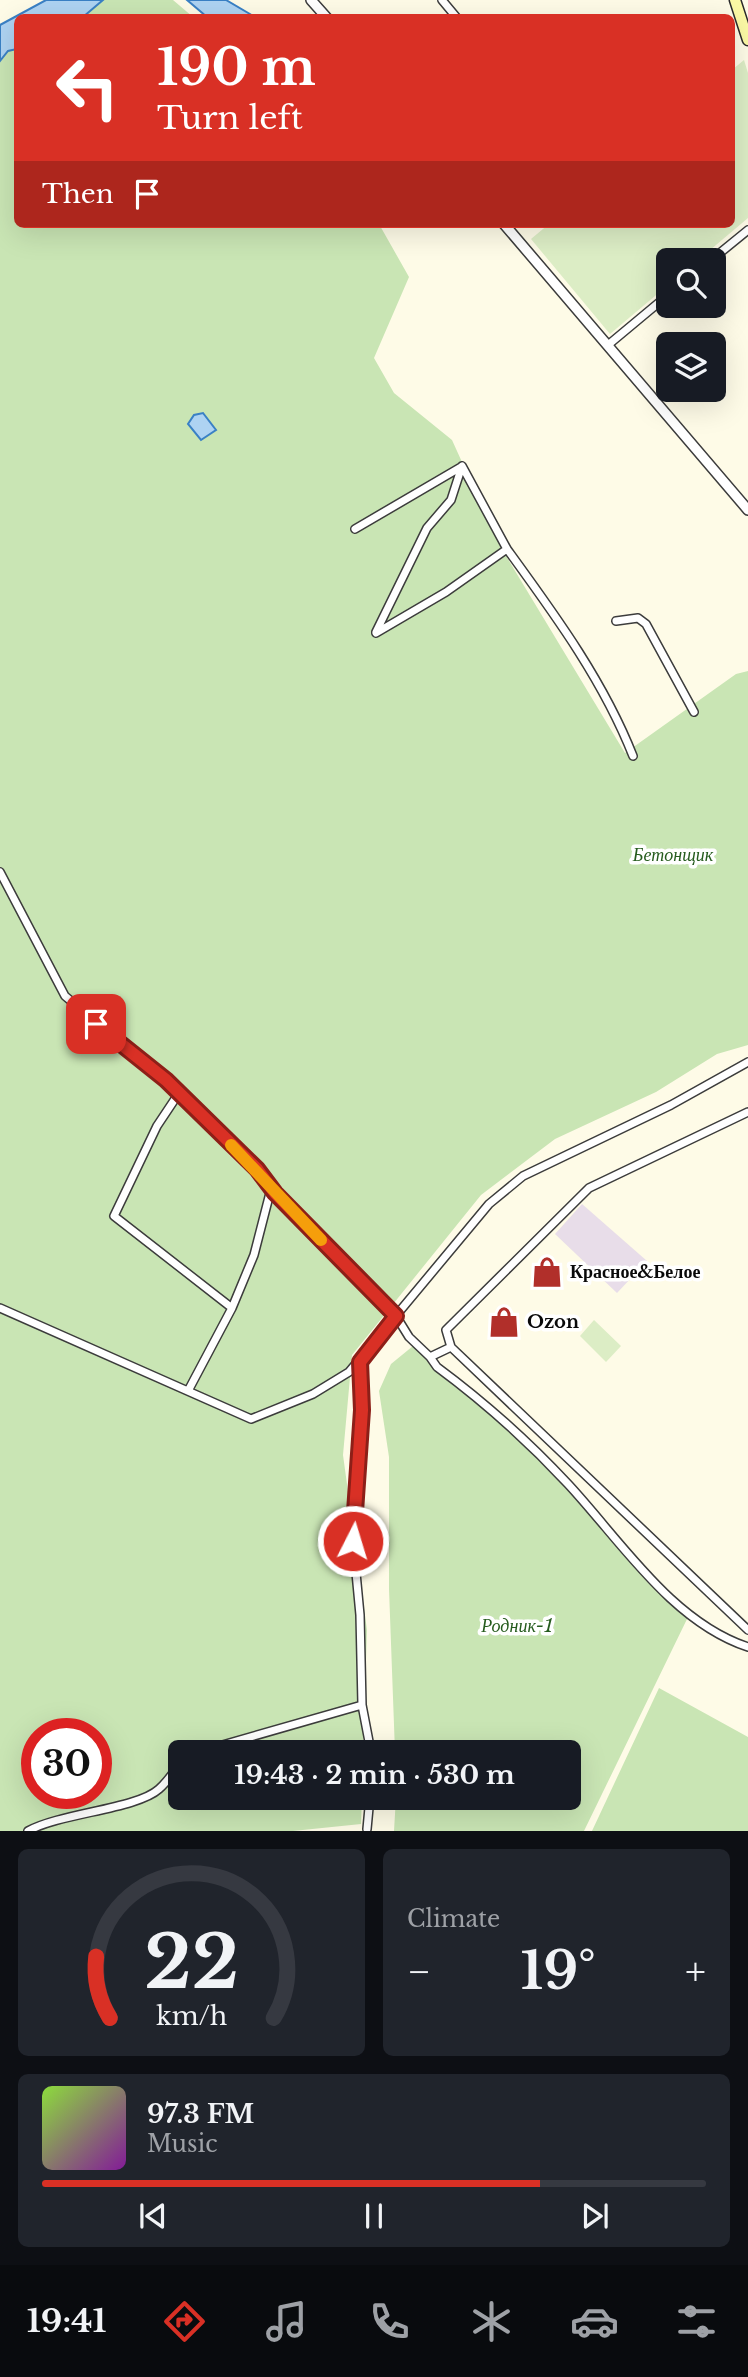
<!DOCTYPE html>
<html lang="en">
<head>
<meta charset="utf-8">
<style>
  :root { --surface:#171b24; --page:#20242c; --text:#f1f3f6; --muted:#9ea1a6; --line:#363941; --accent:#d93025 }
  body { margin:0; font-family:"Libre Baskerville",serif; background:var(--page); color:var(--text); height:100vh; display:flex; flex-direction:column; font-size:26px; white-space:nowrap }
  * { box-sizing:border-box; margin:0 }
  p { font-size:23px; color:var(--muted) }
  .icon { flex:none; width:38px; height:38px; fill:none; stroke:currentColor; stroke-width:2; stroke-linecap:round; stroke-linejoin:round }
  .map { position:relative; height:1831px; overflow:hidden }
  .drawer { display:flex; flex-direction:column; gap:18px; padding:18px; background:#0d0f14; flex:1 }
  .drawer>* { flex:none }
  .banner { position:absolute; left:14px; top:14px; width:721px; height:214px; border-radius:10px; box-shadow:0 7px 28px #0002; background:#d93025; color:#fff; overflow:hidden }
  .controls { position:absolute; left:656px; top:248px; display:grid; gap:14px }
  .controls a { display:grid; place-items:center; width:70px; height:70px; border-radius:10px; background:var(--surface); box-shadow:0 7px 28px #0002; font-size:35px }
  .speed { position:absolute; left:21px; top:1718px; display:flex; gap:14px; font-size:35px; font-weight:700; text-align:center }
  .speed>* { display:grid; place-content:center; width:91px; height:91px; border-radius:50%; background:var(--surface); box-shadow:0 7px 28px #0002; line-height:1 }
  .speed .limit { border:10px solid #d22; background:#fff; color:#111 }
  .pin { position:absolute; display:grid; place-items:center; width:60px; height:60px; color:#fff; margin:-30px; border-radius:14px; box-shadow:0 4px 10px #0006 }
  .me { position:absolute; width:77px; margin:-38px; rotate:5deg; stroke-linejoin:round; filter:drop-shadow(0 0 5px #0008) }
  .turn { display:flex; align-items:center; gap:24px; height:147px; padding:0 28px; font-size:32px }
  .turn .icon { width:91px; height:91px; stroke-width:2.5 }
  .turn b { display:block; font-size:49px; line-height:60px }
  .then { display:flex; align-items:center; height:66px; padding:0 28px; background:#0003; gap:14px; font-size:26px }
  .big { font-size:52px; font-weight:700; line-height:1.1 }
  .drawer .widget { flex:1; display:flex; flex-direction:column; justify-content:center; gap:10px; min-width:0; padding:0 24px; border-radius:10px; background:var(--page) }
  .drawer .dial { align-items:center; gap:0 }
  .dial svg { height:182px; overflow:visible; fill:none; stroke:var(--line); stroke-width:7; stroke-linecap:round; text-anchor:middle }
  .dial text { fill:var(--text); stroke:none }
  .song { display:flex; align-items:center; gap:21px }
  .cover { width:84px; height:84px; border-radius:10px; background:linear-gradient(135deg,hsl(90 70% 55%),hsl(290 70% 35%)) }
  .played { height:7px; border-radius:4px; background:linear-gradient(90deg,var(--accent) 75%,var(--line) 75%) }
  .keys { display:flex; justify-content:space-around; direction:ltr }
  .heat { display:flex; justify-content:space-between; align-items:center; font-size:38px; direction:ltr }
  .drawer .tiles { flex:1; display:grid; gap:18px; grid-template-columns:1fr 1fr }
  .widget:last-child { grid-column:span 2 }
  .trip { position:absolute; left:168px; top:1740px; width:413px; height:70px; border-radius:10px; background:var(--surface); box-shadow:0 7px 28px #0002; font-weight:700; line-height:70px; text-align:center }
  .menu { display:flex; height:112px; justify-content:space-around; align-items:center; background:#090b0e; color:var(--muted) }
  .menu .icon { width:49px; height:49px }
  .menu .current { color:var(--accent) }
  .menu b { font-size:32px; color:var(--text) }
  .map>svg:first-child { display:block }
  .industrial { fill:#e8dde9 }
  .green { fill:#c9e5b4; fill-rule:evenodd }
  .pitch { fill:#dcedc5 }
  .water { fill:#aed3f2; stroke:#3a81c5; stroke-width:2 }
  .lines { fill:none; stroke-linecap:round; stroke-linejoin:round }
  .minor-casing { stroke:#3c3c3c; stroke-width:10 }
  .tertiary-casing { stroke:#3c3c3c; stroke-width:12 }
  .secondary-casing { stroke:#2b2b2b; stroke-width:13 }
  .minor { stroke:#fff; stroke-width:7 }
  .tertiary { stroke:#fff; stroke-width:9 }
  .secondary { stroke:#fbf9a5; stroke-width:10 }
  .route-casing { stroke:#8d1f18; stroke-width:18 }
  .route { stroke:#d93025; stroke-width:12 }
  .slow { stroke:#f59e0b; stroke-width:12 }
  .labels { text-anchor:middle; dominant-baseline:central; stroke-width:7; stroke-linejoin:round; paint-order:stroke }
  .park-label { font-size:18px; font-style:italic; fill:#265c1e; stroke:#fff }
  .poi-label { font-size:18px; font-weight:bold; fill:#090909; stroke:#fff; text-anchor:start }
</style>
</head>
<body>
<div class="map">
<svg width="748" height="1831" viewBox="0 0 748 1831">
  <rect width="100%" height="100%" fill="#fefbe7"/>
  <path class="industrial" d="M582,1204L647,1261L617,1293L555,1234Z"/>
  <path class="green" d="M103,0H173L193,17L83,18Z
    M17,49L18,224H379L409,277L374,358L394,393L452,440L500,546L625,753L736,674L748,671V1045L717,1054L656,1092L555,1139L481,1195L352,1355L343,1455L367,1630L363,1752H180V1797H362L361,1824L293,1831H0V61L8,51ZM37,1734H96V1794H37Z
    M413,1346L516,1427L627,1559L688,1617L584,1831H394L396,1797H569V1752H395L389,1589V1457L379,1391L391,1364Z
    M659,1688L748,1737V1831H592Z"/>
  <path class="pitch" d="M744,60L748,73V218L697,261H668V285L610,334L531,239L549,224H732V70Z
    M594,1320L621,1346L606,1362L580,1336Z"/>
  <path class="water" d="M46,0H103L83,17L18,18L17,49L8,51L0,61V25Z
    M187,0H226L255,17H207Z
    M203,413L216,430L201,440L188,424L194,415Z"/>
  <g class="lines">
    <defs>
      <path id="minor" d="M442,0L457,18
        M710,261L748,230
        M608,345L668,295
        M462,466L507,549
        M355,529L461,467
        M616,621L638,618L646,624L694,712
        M376,632L427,528L451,500L462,466
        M376,633L446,592L507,549C555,615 603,680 633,756
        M0,872L65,996L166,1080L257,1169L275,1193L396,1316L409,1337L430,1357L451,1347
        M179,1093L157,1126L114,1216L232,1308
        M748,1112L589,1188L446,1330L451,1347L748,1630
        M0,1308L251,1419L313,1394L349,1372L489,1204L523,1176L671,1105L748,1062
        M430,1357L437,1367C487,1404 526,1439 568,1484C621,1541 672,1622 748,1647
        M188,1391L232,1308L254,1255L271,1189
        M362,1705L371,1752
        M198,1752L362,1705L360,1615L353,1541L362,1410L360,1362
        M367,1829L370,1797
        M28,1831C61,1813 137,1809 159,1789C167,1782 174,1772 180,1763"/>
      <path id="tertiary" d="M311,0L327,18
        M504,224L748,510"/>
      <path id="secondary" d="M735,0L748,40"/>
    </defs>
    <use href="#minor" class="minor-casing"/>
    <use href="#tertiary" class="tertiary-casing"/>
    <use href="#secondary" class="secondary-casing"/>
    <use href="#minor" class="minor"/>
    <use href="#tertiary" class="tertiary"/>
    <use href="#secondary" class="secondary"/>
  </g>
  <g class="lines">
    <defs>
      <path id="route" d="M96,1024L166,1080L257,1169L275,1193L396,1316L360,1362L362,1410L353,1541"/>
    </defs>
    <use href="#route" class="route-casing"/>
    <use href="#route" class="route"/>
    <path class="slow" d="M231,1145L321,1240"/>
  </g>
  <defs>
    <symbol id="shop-bare" viewBox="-9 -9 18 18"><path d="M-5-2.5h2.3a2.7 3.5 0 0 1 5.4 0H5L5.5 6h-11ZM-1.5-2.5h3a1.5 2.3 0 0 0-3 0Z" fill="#b12f2a" stroke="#fff" stroke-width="2.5" paint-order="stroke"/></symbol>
  </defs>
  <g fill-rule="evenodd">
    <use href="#shop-bare" x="525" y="1250" width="44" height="44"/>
    <use href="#shop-bare" x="482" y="1300" width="44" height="44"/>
  </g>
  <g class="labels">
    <g class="park-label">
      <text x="673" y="855">Бетонщик</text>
      <text x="517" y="1626">Родник-1</text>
    </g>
    <g class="poi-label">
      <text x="570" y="1272">Красное&amp;Белое</text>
      <text x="527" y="1322">Ozon</text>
    </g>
  </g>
</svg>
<div class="controls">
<a><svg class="icon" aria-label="search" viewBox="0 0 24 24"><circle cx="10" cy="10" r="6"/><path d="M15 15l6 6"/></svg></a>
<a><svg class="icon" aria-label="layers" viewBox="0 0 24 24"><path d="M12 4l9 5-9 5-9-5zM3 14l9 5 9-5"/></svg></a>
</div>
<div class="speed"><div class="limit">30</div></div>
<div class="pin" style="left:96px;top:1024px;background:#d93025"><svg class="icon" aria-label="arrive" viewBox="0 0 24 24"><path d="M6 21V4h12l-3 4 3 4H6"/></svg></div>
<svg class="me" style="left:353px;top:1541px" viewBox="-20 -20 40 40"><circle r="17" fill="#d93025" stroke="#fff" stroke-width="3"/><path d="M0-11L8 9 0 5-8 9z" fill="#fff"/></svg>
<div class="trip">19:43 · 2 min · 530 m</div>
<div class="banner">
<div class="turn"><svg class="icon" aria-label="left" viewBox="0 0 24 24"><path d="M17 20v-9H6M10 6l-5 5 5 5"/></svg><div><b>190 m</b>Turn left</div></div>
<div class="then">Then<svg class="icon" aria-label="arrive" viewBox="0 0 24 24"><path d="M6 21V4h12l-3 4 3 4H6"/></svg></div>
</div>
</div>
<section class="drawer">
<div class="tiles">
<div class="widget dial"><svg viewBox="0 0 100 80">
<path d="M14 69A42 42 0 1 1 86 69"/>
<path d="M14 69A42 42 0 0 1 8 42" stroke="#d93025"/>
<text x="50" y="56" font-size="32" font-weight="700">22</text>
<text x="50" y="72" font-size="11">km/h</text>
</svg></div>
<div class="widget"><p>Climate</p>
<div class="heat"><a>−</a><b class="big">19°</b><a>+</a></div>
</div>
<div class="widget">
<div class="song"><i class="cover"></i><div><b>97.3 FM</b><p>Music</p></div></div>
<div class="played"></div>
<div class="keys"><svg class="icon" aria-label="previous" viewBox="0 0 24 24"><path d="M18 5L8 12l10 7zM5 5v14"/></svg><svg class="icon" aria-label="pause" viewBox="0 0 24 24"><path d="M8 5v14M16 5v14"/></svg><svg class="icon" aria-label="next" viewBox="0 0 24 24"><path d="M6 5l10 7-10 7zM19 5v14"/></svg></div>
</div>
</div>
</section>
<nav class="menu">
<b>19:41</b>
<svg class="icon current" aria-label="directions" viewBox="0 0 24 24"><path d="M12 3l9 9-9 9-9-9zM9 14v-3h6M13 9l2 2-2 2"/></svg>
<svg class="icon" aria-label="music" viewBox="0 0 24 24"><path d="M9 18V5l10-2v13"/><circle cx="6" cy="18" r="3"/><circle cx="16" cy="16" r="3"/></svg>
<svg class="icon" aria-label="phone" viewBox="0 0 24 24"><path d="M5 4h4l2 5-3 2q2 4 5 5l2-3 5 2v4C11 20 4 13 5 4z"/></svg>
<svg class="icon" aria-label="climate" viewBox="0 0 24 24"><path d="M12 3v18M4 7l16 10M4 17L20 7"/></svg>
<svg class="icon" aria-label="car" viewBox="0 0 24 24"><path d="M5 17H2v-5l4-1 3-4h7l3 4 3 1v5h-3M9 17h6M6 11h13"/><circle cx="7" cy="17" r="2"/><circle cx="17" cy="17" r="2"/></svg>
<svg class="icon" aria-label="filters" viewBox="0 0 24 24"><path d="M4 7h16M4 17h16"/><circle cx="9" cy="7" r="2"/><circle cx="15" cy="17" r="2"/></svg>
</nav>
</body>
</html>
